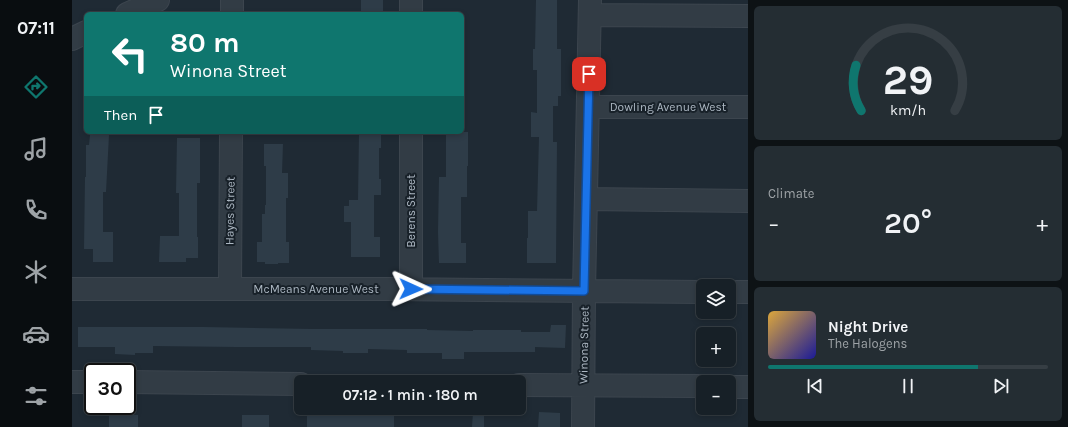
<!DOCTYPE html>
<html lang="en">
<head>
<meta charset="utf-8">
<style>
  :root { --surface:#172027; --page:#242d33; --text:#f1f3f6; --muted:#9ea3a7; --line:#363e44; --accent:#0f766e }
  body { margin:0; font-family:Karla,sans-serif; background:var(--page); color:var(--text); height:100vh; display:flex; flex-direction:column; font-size:15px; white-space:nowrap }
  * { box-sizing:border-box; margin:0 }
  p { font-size:13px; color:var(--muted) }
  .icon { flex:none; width:22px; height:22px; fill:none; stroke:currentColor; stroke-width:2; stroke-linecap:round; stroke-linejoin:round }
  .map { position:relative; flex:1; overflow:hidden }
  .panel { display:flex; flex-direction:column; gap:6px; padding:6px; background:#0d1215; width:320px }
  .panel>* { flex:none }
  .guide { position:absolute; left:12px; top:12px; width:380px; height:122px; border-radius:6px; box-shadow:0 2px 6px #0003,0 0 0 1px var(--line); background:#0f766e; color:#fff; overflow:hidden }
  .fabs { position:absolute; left:624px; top:279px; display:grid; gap:8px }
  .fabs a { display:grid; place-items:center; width:40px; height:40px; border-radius:6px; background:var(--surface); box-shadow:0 2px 6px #0003,0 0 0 1px var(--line); font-size:20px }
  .speed { position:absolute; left:12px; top:363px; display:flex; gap:8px; font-size:20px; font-weight:700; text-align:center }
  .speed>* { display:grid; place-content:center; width:52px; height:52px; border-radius:50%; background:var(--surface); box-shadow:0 2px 6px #0003,0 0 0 1px var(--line); line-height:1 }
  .speed .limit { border:2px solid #111; border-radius:6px; background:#fff; color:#111 }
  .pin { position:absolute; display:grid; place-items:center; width:34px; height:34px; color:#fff; margin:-17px; border-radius:8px; box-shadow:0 2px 6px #0006 }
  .me { position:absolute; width:44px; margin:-22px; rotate:91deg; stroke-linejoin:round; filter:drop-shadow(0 0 3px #0008) }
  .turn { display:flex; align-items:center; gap:14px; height:84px; padding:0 20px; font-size:18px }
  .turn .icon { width:52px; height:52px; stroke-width:2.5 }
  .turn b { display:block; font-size:28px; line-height:34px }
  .then { display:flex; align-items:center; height:38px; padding:0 20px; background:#0003; gap:8px; font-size:15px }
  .big { font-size:30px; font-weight:600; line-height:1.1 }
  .panel .tile { flex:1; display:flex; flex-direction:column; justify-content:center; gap:6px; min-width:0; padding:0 14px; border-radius:6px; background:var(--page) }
  .panel .dial { align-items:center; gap:0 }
  .dial svg { height:104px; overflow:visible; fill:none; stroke:var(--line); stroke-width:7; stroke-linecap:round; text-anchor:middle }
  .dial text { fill:var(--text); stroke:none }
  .song { display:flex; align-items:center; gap:12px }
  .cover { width:48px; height:48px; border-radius:6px; background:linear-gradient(135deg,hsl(40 70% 55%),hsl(240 70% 35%)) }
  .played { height:4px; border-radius:2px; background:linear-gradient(90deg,var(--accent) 75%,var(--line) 75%) }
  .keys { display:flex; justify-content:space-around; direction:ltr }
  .heat { display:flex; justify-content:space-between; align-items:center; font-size:22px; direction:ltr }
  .trip { position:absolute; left:222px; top:375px; width:232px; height:40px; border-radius:6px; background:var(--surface); box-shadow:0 2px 6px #0003,0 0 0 1px var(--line); font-weight:600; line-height:40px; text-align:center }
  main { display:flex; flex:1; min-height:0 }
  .menu { display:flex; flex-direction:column; width:72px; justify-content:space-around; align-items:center; background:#090d10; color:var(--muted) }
  .menu .icon { width:28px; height:28px }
  .menu .on { color:var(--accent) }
  .menu b { font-size:18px; color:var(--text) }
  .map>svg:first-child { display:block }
  .building { fill:#2e3c48 }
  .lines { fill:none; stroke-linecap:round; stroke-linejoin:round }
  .minor-casing { stroke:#3c454e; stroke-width:24 }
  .minor { stroke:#323c45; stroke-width:22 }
  .route-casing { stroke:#114b97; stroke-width:10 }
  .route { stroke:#1a73e8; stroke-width:7 }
  .labels { text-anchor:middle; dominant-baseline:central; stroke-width:4; stroke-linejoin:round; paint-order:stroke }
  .street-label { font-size:12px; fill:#acb7c2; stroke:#182129 }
</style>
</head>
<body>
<main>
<nav class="menu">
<b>07:11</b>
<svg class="icon on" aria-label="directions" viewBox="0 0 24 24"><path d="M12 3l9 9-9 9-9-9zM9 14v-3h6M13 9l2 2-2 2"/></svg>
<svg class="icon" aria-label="music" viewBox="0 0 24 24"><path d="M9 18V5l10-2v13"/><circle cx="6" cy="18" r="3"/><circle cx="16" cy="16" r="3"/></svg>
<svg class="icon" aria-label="phone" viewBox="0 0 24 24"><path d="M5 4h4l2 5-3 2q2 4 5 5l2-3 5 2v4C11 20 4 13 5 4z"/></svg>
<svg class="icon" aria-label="climate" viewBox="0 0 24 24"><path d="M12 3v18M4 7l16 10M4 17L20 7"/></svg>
<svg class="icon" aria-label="car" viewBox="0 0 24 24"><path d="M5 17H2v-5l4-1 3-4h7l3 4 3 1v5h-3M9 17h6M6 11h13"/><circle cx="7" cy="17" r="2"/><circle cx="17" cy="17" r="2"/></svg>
<svg class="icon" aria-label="filters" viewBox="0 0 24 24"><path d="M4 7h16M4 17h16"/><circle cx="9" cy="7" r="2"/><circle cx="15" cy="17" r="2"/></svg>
</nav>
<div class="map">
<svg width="676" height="427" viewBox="0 0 676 427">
  <rect width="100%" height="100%" fill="#1f2a34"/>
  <path class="building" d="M289,0H311V14H289Z
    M464,0H485V49H489V96H486V106H481V142H485L484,263H455V238H456V211H465L467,137H459V112L465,113V70H461V49H463Z
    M374,132H396V166H395V197H389V243H394V263H367L366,232L367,177H374Z
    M287,133H309V148H307V179H309V195H302V237H308V257H279V222H272V206H277V200H286Z
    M18,135H37L34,192H31V232H41V262H21V249H12L13,177H14V145H17Z
    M105,138H128V183H125V237H126V258H114V262H87L88,236H107V193H104Z
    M192,144H211L210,173H216V198H214V242H217V263H206V264H193V262H185V242H190V214H193V205H194V166H192Z
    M479,325H494L493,348L463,347V352H392V359H370V353H335V350L296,349V353H271V351L239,350V347H165L81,346V353H63V355L43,354V347H6V327H132L241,329H355V330L401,331V330H449V332H478Z
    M275,409L317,410V414H322V427H235V416H275Z
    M401,412H412V427H400Z
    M467,412L488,413V427H466Z
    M37,415H66V427H37Z
    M170,415H197V427H170Z"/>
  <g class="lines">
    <defs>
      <path id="minor" d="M55,14L86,0
        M160,14V0
        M339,14V0
        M518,15L676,16
        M0,39L14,32
        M516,107H676
        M514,199L676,201
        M0,289H316L631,292
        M158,289L159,132
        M339,289V132
        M657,292H676
        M0,382H21
        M55,382L229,384
        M447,385L631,386
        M657,387H676
        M511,427L512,291L518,0"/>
    </defs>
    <use href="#minor" class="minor-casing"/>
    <use href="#minor" class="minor"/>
  </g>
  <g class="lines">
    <defs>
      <path id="route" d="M339,289L512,291L517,74"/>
    </defs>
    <use href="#route" class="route-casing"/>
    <use href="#route" class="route"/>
  </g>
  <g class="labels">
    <g class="street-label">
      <text x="596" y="107">Dowling Avenue West</text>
      <text transform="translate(158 211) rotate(-89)">Hayes Street</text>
      <text transform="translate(339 211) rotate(-90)">Berens Street</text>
      <text x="244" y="289">McMeans Avenue West</text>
      <text transform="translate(512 345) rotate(-89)">Winona Street</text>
    </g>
  </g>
</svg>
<div class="fabs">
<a><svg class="icon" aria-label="layers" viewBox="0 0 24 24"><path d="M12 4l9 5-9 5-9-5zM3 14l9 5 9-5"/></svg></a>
<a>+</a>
<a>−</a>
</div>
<div class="speed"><div class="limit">30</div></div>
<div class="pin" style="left:517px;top:74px;background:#d93025"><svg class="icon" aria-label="arrive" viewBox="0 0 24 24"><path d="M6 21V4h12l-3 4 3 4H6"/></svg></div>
<svg class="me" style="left:339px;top:289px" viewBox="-20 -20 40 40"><path d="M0-17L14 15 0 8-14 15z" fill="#1a73e8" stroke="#fff" stroke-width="4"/></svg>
<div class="trip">07:12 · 1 min · 180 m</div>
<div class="guide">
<div class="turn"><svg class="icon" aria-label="left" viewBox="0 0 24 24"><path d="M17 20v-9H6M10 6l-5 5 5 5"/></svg><div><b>80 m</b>Winona Street</div></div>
<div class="then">Then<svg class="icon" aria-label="arrive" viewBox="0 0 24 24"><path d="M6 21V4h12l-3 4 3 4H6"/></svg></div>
</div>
</div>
<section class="panel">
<div class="tile dial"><svg viewBox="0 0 100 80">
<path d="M14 69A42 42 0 1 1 86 69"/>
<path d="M14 69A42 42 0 0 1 10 34" stroke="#0f766e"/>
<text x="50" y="56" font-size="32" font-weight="700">29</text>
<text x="50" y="72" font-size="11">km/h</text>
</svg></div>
<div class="tile"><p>Climate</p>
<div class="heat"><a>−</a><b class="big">20°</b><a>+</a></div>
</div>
<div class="tile">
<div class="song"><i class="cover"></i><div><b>Night Drive</b><p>The Halogens</p></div></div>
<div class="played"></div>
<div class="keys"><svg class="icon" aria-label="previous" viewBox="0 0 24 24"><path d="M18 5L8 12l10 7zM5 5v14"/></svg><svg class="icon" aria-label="pause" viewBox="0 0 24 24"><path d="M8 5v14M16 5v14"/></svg><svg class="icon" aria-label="next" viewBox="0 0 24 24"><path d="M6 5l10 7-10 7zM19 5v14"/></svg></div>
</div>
</section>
</main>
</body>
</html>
